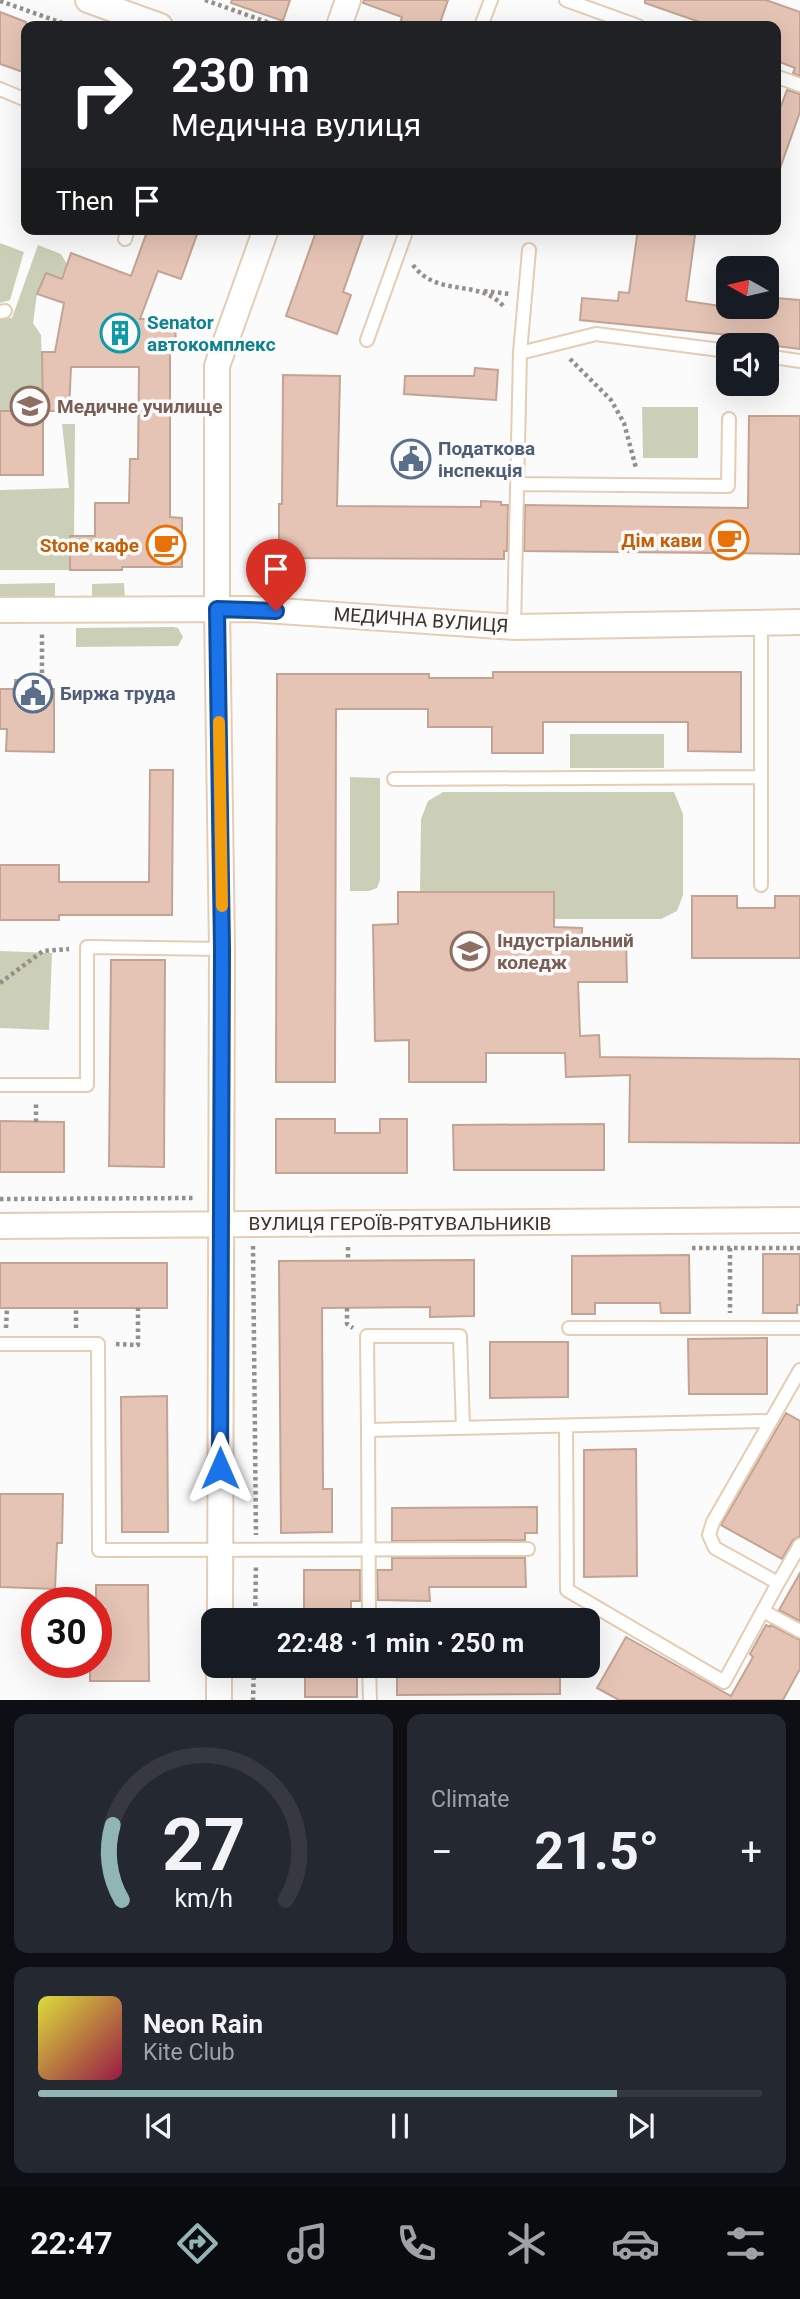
<!DOCTYPE html>
<html lang="en">
<head>
<meta charset="utf-8">
<style>
  :root { --surface:#171b24; --page:#242831; --text:#f1f3f6; --muted:#9ea1a6; --line:#363941; --accent:#91b4b4 }
  body { margin:0; font-family:Roboto,sans-serif; background:var(--page); color:var(--text); height:100vh; display:flex; flex-direction:column; font-size:26px; white-space:nowrap }
  * { box-sizing:border-box; margin:0 }
  p { font-size:23px; color:var(--muted) }
  .icon { flex:none; width:38px; height:38px; fill:none; stroke:currentColor; stroke-width:2; stroke-linecap:round; stroke-linejoin:round }
  .map { position:relative; height:1700px; overflow:hidden }
  .sheet { display:flex; flex-direction:column; gap:14px; padding:14px; background:#0d0f14; flex:1 }
  .sheet>* { flex:none }
  .top-card { position:absolute; left:21px; top:21px; width:760px; height:214px; border-radius:14px; box-shadow:0 7px 28px #0002; background:#202124; color:#fff; overflow:hidden }
  .needle { width:46px; rotate:278deg }
  .buttons { position:absolute; left:716px; top:256px; display:grid; gap:14px }
  .buttons a { display:grid; place-items:center; width:63px; height:63px; border-radius:14px; background:var(--surface); box-shadow:0 7px 28px #0002; font-size:35px }
  .speed { position:absolute; left:21px; top:1587px; display:flex; gap:14px; font-size:35px; font-weight:700; text-align:center }
  .speed>* { display:grid; place-content:center; width:91px; height:91px; border-radius:50%; background:var(--surface); box-shadow:0 7px 28px #0002; line-height:1 }
  .speed .limit { border:10px solid #d22; background:#fff; color:#111 }
  .pin { position:absolute; display:grid; place-items:center; width:60px; height:60px; color:#fff; margin:-72px -30px; border-radius:50% 50% 50% 0; rotate:-45deg; box-shadow:0 0 7px #0007 }
  .pin .icon { rotate:45deg }
  .me { position:absolute; width:77px; margin:-38px; rotate:0deg; stroke-linejoin:round; filter:drop-shadow(0 0 5px #0008) }
  .turn { display:flex; align-items:center; gap:24px; height:147px; padding:0 35px; font-size:32px }
  .turn .icon { width:91px; height:91px; stroke-width:2.5 }
  .turn b { display:block; font-size:49px; line-height:60px }
  .then { display:flex; align-items:center; height:66px; padding:0 35px; background:#0003; gap:14px; font-size:26px }
  .big { font-size:52px; font-weight:700; line-height:1.1 }
  .sheet .card { flex:1; display:flex; flex-direction:column; justify-content:center; gap:10px; min-width:0; padding:0 24px; border-radius:14px; background:var(--page) }
  .sheet .dial { align-items:center; gap:0 }
  .dial svg { height:182px; overflow:visible; fill:none; stroke:var(--line); stroke-width:7; stroke-linecap:round; text-anchor:middle }
  .dial text { fill:var(--text); stroke:none }
  .song { display:flex; align-items:center; gap:21px }
  .cover { width:84px; height:84px; border-radius:10px; background:linear-gradient(135deg,hsl(60 70% 55%),hsl(340 70% 35%)) }
  .played { height:7px; border-radius:4px; background:linear-gradient(90deg,var(--accent) 80%,var(--line) 80%) }
  .keys { display:flex; justify-content:space-around; direction:ltr }
  .heat { display:flex; justify-content:space-between; align-items:center; font-size:38px; direction:ltr }
  .sheet .tiles { flex:1; display:grid; gap:14px; grid-template-columns:1fr 1fr }
  .card:last-child { grid-column:span 2 }
  .trip { position:absolute; left:201px; top:1608px; width:399px; height:70px; border-radius:14px; background:var(--surface); box-shadow:0 7px 28px #0002; font-weight:700; line-height:70px; text-align:center }
  .dock { display:flex; height:112px; justify-content:space-around; align-items:center; background:#090b0e; color:var(--muted) }
  .dock .icon { width:49px; height:49px }
  .dock .on { color:var(--accent) }
  .dock b { font-size:32px; color:var(--text) }
  .map>svg:first-child { display:block }
  .green { fill:#cccfb7 }
  .building { fill:#e5c4b5; stroke:#c2a394; stroke-width:2 }
  .lines { fill:none; stroke-linecap:round; stroke-linejoin:round }
  .lane-casing { stroke:#e5cdb4; stroke-width:16 }
  .street-casing { stroke:#e5cdb4; stroke-width:28 }
  .path { stroke:#948f89; stroke-width:4.5; stroke-dasharray:3.5 3.5; stroke-linecap:butt }
  .lane { stroke:#fff; stroke-width:12 }
  .street { stroke:#fff; stroke-width:24 }
  .route-casing { stroke:#114b97; stroke-width:18 }
  .route { stroke:#1a73e8; stroke-width:12 }
  .slow { stroke:#f59e0b; stroke-width:12 }
  .labels { text-anchor:middle; dominant-baseline:central; stroke-width:7; stroke-linejoin:round; paint-order:stroke }
  .culture-label { font-size:19px; font-weight:bold; fill:#0d838f; stroke:#fbfbfb; text-anchor:start }
  .education-label { font-size:19px; font-weight:bold; fill:#785e54; stroke:#fbfbfb; text-anchor:start }
  .service-label { font-size:19px; font-weight:bold; fill:#4e5e75; stroke:#fbfbfb; text-anchor:start }
  .food-label { font-size:19px; font-weight:bold; fill:#c56008; stroke:#fbfbfb; text-anchor:end }
  .street-label { font-size:19px; fill:#3c3329; stroke:#fbfbfb }
</style>
</head>
<body>
<div class="map">
<svg width="800" height="1701" viewBox="0 0 800 1701">
  <rect width="100%" height="100%" fill="#fbfbfb"/>
  <path class="green" d="M0,243L24,252L10,300L0,303Z
    M38,245L61,254L67,264L61,279L46,273L37,294L33,323L41,335L43,411H0V318H12Z
    M642,407H698V458H643Z
    M62,424H75L74,536H70V570H0V490L69,488Z
    M55,583V601L0,602V584Z
    M124,583L125,601H92V584Z
    M173,627L178,628L183,637L178,646L76,647V628Z
    M570,734H664V768H570Z
    M350,777L380,778V880L377,888L369,891H350Z
    M443,792H674L683,814V895L677,911L661,919H554V893L420,892L421,819L428,801Z
    M0,951L52,953L49,1030L0,1028Z"/>
  <path class="building" d="M232,0H290L283,21L231,3Z
    M364,0H448L439,26H399L402,17L363,3Z
    M645,0H766L800,12V76L793,73L795,68L775,60V26H711L645,3Z
    M0,12L26,22V73L0,64Z
    M787,90L800,94V112L778,174L775,173V122Z
    M148,229H199L181,279L158,271L140,319H175L176,346H170V517L182,518V567H122V570H70V536H95V503H129L130,459H138L139,367H71L69,411H43L42,352H55L64,303L37,294L46,273L62,279L71,253L131,276Z
    M317,229H365L343,292L351,295L337,334L286,316Z
    M638,229L695,235L686,301L776,314L777,298L800,300V349L759,344V338L580,320L582,298L618,301L619,292L629,293Z
    M475,368L498,370L496,400L404,394L405,376H474Z
    M283,375L340,376L337,506L481,507V501L501,502V505H508L507,551H504V559L279,558V504H282Z
    M0,411H43V475H0Z
    M749,416H800V554L524,551L525,505L748,508Z
    M493,672H741V752L688,751V722H543V753H492V727H428V709H336L335,1082H276L277,674H429V678H493Z
    M15,680H50V689H54V752L6,751L7,729H0V689H15Z
    M150,770H173L172,915H59V920H0V865H59V882H149Z
    M398,892H554V927L582,928V939H626L627,982H578L580,1036L599,1035L600,1057L800,1059V1143L629,1142L630,1075L566,1077L565,1053H486V1082H409V1040L375,1041L373,925L398,924Z
    M692,896H737V908H775V896H800V958H692Z
    M111,960H165L164,1167L109,1166Z
    M276,1119H335V1133H380V1119H407V1173H276Z
    M0,1121L64,1122V1172H0Z
    M604,1124V1170H454L453,1125Z
    M763,1254H800V1305H797V1313H763Z
    M689,1255L690,1313H661L660,1303H595V1314H572V1256Z
    M474,1260V1316L430,1317V1307L322,1308L323,1489H332V1532L281,1533L279,1261Z
    M0,1263H167V1308H0Z
    M767,1338V1394H689L688,1339Z
    M490,1342H568V1397L490,1398Z
    M167,1396L168,1532H122L121,1397Z
    M786,1413L800,1421V1536L793,1540L782,1559L721,1525Z
    M636,1449L637,1576L584,1577V1450Z
    M0,1494H63L62,1543H57L55,1589L0,1587Z
    M537,1507V1533H525V1540L392,1541V1508Z
    M392,1558H525L526,1587H429L430,1601L378,1600L377,1570H392Z
    M304,1570H360V1601H351V1620H304Z
    M800,1573V1621L779,1610Z
    M96,1585H148L149,1681H90V1662H96V1656H106V1609H96Z
    M766,1625L770,1627L771,1625L800,1640V1669L783,1700H619L597,1688L626,1637L731,1696L753,1657L750,1654Z
    M305,1666H357V1697H305Z
    M397,1666H560V1694L397,1695Z"/>
  <g class="lines">
    <defs>
      <path id="lane" d="M566,0L638,26
        M481,26L491,0
        M775,76L800,85
        M0,89L26,100
        M125,239L128,229
        M0,312L5,311
        M367,340L407,229
        M520,353L596,334L728,351
        M766,356L800,361
        M517,484L728,486L729,419
        M514,627L520,353L529,250
        M394,779L761,777
        M761,885V623
        M0,1085H87V947L222,949
        M569,1328H800
        M0,1344H98L99,1550L528,1549
        M800,1370L713,1522L709,1535L715,1548L778,1583L800,1545
        M566,1427L567,1590L724,1682L778,1583
        M368,1430L367,1336H460L463,1428
        M763,1611L800,1631
        M369,1620L368,1430L769,1421
        M369,1666L370,1701"/>
      <path id="street" d="M88,0L160,26
        M339,26L348,0
        M0,610L250,609L514,627L800,622
        M0,1226L800,1220
        M220,1620L222,949L217,609V366L266,229
        M219,1701V1666"/>
    </defs>
    <use href="#lane" class="lane-casing"/>
    <use href="#street" class="street-casing"/>
    <path class="path" d="M205,0L278,26
      M0,1L71,26
      M413,265C438,299 480,277 505,308
      M484,291L510,294
      M570,359L611,400L624,423L636,468
      M42,680V632
      M0,983L43,951L69,949
      M36,1122V1101
      M0,1199L195,1198
      M253,1246L256,1535
      M348,1247V1261
      M692,1248H800
      M730,1248V1313
      M347,1308V1324L353,1328
      M6,1328L7,1308
      M76,1328V1308
      M116,1344L138,1345V1308
      M255,1620L256,1565
      M253,1701L254,1666"/>
    <use href="#lane" class="lane"/>
    <use href="#street" class="street"/>
  </g>
  <g class="lines">
    <defs>
      <path id="route" d="M220,1468L222,949L217,609L276,611"/>
    </defs>
    <use href="#route" class="route-casing"/>
    <use href="#route" class="route"/>
    <path class="slow" d="M219,722L222,906"/>
  </g>
  <defs>
    <symbol id="building-ring" viewBox="-11 -11 22 22"><circle r="9.5" fill="#fbfbfb" stroke="#0f9aa8" stroke-width="1.5"/><path d="M-4-6H4V6H1V3H-1V6H-4ZM-2.5-4.3h1.7v1.8h-1.7ZM.8-4.3h1.7v1.8H.8ZM-2.5-1h1.7V.8h-1.7ZM.8-1h1.7V.8H.8Z" fill="#0f9aa8"/></symbol>
    <symbol id="university-ring" viewBox="-11 -11 22 22"><circle r="9.5" fill="#fbfbfb" stroke="#8d6e63" stroke-width="1.5"/><path d="M0-5L7-2L0 1L-7-2ZM-4 1L0 2.5L4 1V4Q0 6-4 4Z" fill="#8d6e63"/></symbol>
    <symbol id="civic-ring" viewBox="-11 -11 22 22"><circle r="9.5" fill="#fbfbfb" stroke="#5c6f8a" stroke-width="1.5"/><path d="M-.6-6.5H3V-4.5H.6V-3L4-1V1h2V6H-6V1h2V-1L-.6-3ZM-1.2 2.5V6h2.4V2.5Z" fill="#5c6f8a"/></symbol>
    <symbol id="cafe-ring" viewBox="-11 -11 22 22"><circle r="9.5" fill="#fbfbfb" stroke="#e8710a" stroke-width="1.5"/><path d="M-5.5-4.5H6V0H3Q3 3.5 0 3.5H-2.5Q-5.5 3.5-5.5 0ZM3-3.2v2h1.7v-2ZM-6 4.5H4V6H-6Z" fill="#e8710a"/></symbol>
  </defs>
  <g fill-rule="evenodd">
    <use href="#building-ring" x="98" y="311" width="44" height="44"/>
    <use href="#university-ring" x="8" y="384" width="44" height="44"/>
    <use href="#civic-ring" x="389" y="437" width="44" height="44"/>
    <use href="#cafe-ring" x="707" y="518" width="44" height="44"/>
    <use href="#cafe-ring" x="144" y="523" width="44" height="44"/>
    <use href="#civic-ring" x="11" y="671" width="44" height="44"/>
    <use href="#university-ring" x="448" y="929" width="44" height="44"/>
  </g>
  <g class="labels">
    <g class="culture-label">
      <text x="147" y="322">Senator<tspan x="147" dy="22">автокомплекс</tspan></text>
    </g>
    <g class="education-label">
      <text x="57" y="406">Медичне училище</text>
      <text x="497" y="940">Індустріальний<tspan x="497" dy="22">коледж</tspan></text>
    </g>
    <g class="service-label">
      <text x="438" y="448">Податкова<tspan x="438" dy="22">інспекція</tspan></text>
      <text x="60" y="693">Биржа труда</text>
    </g>
    <g class="food-label">
      <text x="702" y="540">Дiм кави</text>
      <text x="139" y="545">Stone кафе</text>
    </g>
    <g class="street-label">
      <text transform="translate(421 620) rotate(4)">МЕДИЧНА ВУЛИЦЯ</text>
      <text x="400" y="1223">ВУЛИЦЯ ГЕРОЇВ-РЯТУВАЛЬНИКІВ</text>
    </g>
  </g>
</svg>
<div class="buttons">
<a><svg class="needle" viewBox="-14 -14 28 28"><path d="M0-13l5 13h-10z" fill="#e53935"/><path d="M0 13l5-13h-10z" fill="#9ea1a6"/></svg></a>
<a><svg class="icon" aria-label="sound" viewBox="0 0 24 24"><path d="M4 9h4l5-4v14l-5-4H4zM17 9q2 3 0 6"/></svg></a>
</div>
<div class="speed"><div class="limit">30</div></div>
<div class="pin" style="left:276px;top:611px;background:#d93025"><svg class="icon" aria-label="arrive" viewBox="0 0 24 24"><path d="M6 21V4h12l-3 4 3 4H6"/></svg></div>
<svg class="me" style="left:220px;top:1468px" viewBox="-20 -20 40 40"><path d="M0-17L14 15 0 8-14 15z" fill="#1a73e8" stroke="#fff" stroke-width="4"/></svg>
<div class="trip">22:48 · 1 min · 250 m</div>
<div class="top-card">
<div class="turn"><svg class="icon" aria-label="right" viewBox="0 0 24 24"><path d="M7 20v-9h11M14 6l5 5-5 5"/></svg><div><b>230 m</b>Медична вулиця</div></div>
<div class="then">Then<svg class="icon" aria-label="arrive" viewBox="0 0 24 24"><path d="M6 21V4h12l-3 4 3 4H6"/></svg></div>
</div>
</div>
<section class="sheet">
<div class="tiles">
<div class="card dial"><svg viewBox="0 0 100 80">
<path d="M14 69A42 42 0 1 1 86 69"/>
<path d="M14 69A42 42 0 0 1 10 36" stroke="#91b4b4"/>
<text x="50" y="56" font-size="32" font-weight="700">27</text>
<text x="50" y="72" font-size="11">km/h</text>
</svg></div>
<div class="card"><p>Climate</p>
<div class="heat"><a>−</a><b class="big">21.5°</b><a>+</a></div>
</div>
<div class="card">
<div class="song"><i class="cover"></i><div><b>Neon Rain</b><p>Kite Club</p></div></div>
<div class="played"></div>
<div class="keys"><svg class="icon" aria-label="previous" viewBox="0 0 24 24"><path d="M18 5L8 12l10 7zM5 5v14"/></svg><svg class="icon" aria-label="pause" viewBox="0 0 24 24"><path d="M8 5v14M16 5v14"/></svg><svg class="icon" aria-label="next" viewBox="0 0 24 24"><path d="M6 5l10 7-10 7zM19 5v14"/></svg></div>
</div>
</div>
</section>
<nav class="dock">
<b>22:47</b>
<svg class="icon on" aria-label="directions" viewBox="0 0 24 24"><path d="M12 3l9 9-9 9-9-9zM9 14v-3h6M13 9l2 2-2 2"/></svg>
<svg class="icon" aria-label="music" viewBox="0 0 24 24"><path d="M9 18V5l10-2v13"/><circle cx="6" cy="18" r="3"/><circle cx="16" cy="16" r="3"/></svg>
<svg class="icon" aria-label="phone" viewBox="0 0 24 24"><path d="M5 4h4l2 5-3 2q2 4 5 5l2-3 5 2v4C11 20 4 13 5 4z"/></svg>
<svg class="icon" aria-label="climate" viewBox="0 0 24 24"><path d="M12 3v18M4 7l16 10M4 17L20 7"/></svg>
<svg class="icon" aria-label="car" viewBox="0 0 24 24"><path d="M5 17H2v-5l4-1 3-4h7l3 4 3 1v5h-3M9 17h6M6 11h13"/><circle cx="7" cy="17" r="2"/><circle cx="17" cy="17" r="2"/></svg>
<svg class="icon" aria-label="filters" viewBox="0 0 24 24"><path d="M4 7h16M4 17h16"/><circle cx="9" cy="7" r="2"/><circle cx="15" cy="17" r="2"/></svg>
</nav>
</body>
</html>
